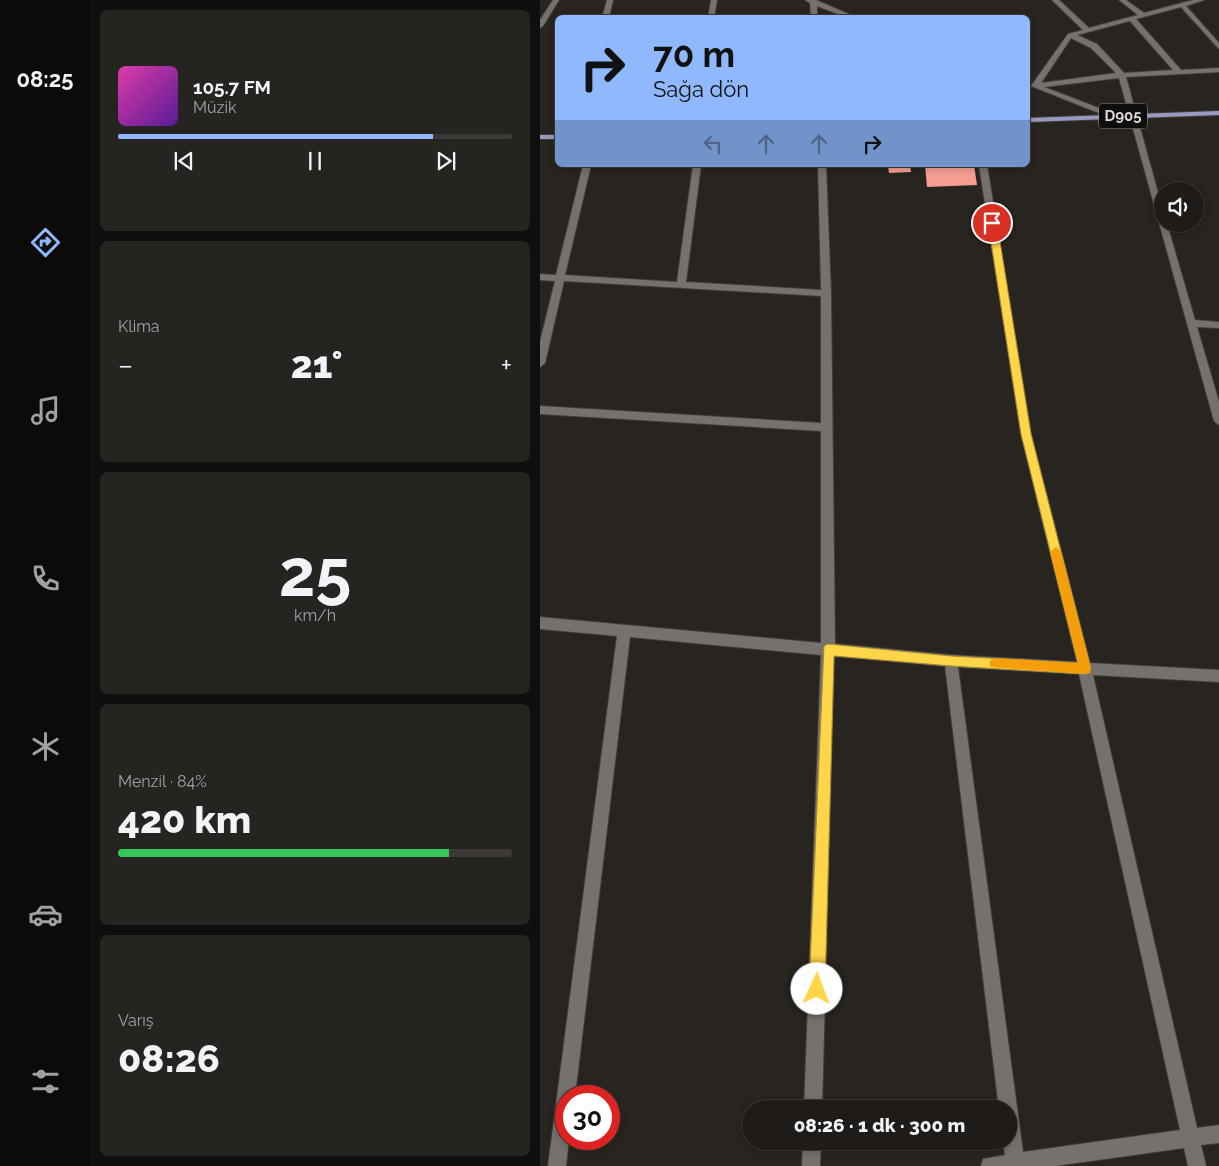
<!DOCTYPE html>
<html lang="tr">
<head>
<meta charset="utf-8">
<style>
  :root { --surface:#1e1b18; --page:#262421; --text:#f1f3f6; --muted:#a1a1a2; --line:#3c3937; --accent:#8fb8fd }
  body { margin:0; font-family:Raleway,sans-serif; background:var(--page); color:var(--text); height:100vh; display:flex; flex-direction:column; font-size:19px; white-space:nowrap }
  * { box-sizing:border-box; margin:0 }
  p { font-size:16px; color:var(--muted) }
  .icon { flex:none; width:28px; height:28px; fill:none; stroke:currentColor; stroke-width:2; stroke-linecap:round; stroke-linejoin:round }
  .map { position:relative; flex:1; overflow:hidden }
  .details { display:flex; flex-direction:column; gap:10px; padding:10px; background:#100f0d; width:450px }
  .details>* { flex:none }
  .top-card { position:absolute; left:15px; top:15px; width:475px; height:152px; border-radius:8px; box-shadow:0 2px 8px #0003,0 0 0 1px var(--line); background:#8fb8fd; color:#111; overflow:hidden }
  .tools { position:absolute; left:614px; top:182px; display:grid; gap:10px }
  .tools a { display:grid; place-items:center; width:50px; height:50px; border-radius:50%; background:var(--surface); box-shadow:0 2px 8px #0003,0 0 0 1px var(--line); font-size:25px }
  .speed { position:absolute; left:15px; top:1085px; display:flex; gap:10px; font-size:25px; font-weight:700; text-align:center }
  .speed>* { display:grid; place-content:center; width:65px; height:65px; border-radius:50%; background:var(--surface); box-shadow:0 2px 8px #0003,0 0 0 1px var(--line); line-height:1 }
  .speed .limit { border:8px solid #d22; background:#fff; color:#111 }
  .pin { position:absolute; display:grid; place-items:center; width:42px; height:42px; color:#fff; margin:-21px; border:2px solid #fff; border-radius:50%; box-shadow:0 1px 5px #0007 }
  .me { position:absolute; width:55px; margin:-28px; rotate:2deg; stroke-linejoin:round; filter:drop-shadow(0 0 4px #0008) }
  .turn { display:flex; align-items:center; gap:18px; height:105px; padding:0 15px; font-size:22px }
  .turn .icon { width:65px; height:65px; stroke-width:2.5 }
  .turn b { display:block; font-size:35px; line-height:42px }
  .lanes { display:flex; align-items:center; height:48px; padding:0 15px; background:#0003; justify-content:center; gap:25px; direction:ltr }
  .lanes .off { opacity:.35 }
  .big { font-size:38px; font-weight:800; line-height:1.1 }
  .details .widget { flex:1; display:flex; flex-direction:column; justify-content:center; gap:8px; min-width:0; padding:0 18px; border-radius:8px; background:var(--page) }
  .details .dial { align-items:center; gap:0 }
  .dial b { font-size:65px; line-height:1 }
  .song { display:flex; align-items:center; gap:15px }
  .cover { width:60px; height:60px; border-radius:8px; background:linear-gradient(135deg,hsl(320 70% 55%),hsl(270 70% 35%)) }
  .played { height:5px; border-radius:2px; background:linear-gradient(90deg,var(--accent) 80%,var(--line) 80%) }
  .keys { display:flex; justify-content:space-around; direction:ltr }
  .heat { display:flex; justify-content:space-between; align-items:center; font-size:28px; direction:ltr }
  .charge { height:8px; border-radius:4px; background:linear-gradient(90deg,#34c759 84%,var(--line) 0) }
  .trip { position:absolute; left:202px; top:1100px; width:275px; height:50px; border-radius:25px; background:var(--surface); box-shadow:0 2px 8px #0003,0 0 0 1px var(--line); font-weight:800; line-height:50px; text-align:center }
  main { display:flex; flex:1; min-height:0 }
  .tabs { display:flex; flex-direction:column; width:90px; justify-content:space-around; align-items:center; background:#0c0b0a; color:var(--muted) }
  .tabs .icon { width:35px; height:35px }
  .tabs .on { color:var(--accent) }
  .tabs b { font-size:22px; color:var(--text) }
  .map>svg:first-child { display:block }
  .building { fill:#f49d93 }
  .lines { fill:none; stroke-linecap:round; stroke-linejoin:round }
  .street-casing { stroke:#423e3b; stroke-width:2 }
  .primary-casing { stroke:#423e3b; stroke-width:2 }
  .street { fill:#77716d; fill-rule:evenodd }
  .primary { fill:#999ac3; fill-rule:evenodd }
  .route { fill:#ffd54a; stroke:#a68a30 }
  .slow { fill:#f59e0b }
  .labels { text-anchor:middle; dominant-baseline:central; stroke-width:5; stroke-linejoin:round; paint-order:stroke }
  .shield { fill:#100e0c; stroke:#a09d9b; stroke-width:1 }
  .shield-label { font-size:15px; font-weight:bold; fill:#dedad8 }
</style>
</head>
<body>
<main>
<nav class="tabs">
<b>08:25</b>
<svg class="icon on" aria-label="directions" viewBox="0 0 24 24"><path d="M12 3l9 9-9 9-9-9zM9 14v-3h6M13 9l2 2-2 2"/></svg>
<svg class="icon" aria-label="music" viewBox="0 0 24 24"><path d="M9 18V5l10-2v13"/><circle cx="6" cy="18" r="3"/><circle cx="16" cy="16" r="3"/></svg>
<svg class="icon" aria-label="phone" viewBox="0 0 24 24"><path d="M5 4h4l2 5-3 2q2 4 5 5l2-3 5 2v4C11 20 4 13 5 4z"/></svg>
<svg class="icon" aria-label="climate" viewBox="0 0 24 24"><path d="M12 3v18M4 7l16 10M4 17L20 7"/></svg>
<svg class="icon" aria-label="car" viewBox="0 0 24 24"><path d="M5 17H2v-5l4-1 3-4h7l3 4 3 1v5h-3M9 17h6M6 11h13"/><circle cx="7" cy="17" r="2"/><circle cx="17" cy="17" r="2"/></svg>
<svg class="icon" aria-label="filters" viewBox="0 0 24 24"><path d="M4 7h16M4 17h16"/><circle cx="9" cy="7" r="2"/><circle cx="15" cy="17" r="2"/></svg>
</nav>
<section class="details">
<div class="widget">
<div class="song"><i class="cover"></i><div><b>105.7 FM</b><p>Müzik</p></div></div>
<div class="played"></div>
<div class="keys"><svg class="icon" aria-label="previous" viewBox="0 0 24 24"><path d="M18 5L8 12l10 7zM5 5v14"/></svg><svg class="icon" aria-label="pause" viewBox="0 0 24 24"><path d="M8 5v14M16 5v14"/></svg><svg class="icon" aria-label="next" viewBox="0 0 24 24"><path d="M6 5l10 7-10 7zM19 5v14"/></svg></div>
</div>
<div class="widget"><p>Klima</p>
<div class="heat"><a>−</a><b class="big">21°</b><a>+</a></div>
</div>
<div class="widget dial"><b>25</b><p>km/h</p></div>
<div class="widget"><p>Menzil · 84%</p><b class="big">420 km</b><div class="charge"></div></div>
<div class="widget"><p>Varış</p><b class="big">08:26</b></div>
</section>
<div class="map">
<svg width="679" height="1166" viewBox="0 0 679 1166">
  <rect width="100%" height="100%" fill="#282420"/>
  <path class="building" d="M348,165H370L371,172L349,173Z
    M385,165H434L437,185L387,187Z"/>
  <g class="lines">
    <defs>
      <path id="street" d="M13,0H19L3,26L0,28V20Z
        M67,0H73L69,18H62Z
        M171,0H177L174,18H168Z
        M265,0H276L318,18H308L277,6V18H271L270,3Z
        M512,0H519L549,28L598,15L579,0H586L604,13L653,0H664L646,6L679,43V49L641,7L596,19L641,70L679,68V72L586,77L622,207V224H627L655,320L679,322V328L657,327L679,402V425L674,421L579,78L504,87L577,115V119H574L491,86L528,34L543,30ZM590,21L633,70L584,73L557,44L537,35ZM531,38L551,48L576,73L501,83Z
        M43,165H51L25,275L137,282L153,165H161L146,282L281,290L278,165H286L291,293L295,644L411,655L537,662L481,434L439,165H447L491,434L550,663L679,670V682L553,675L657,1128L679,1125V1143L661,1145L666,1166H648L644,1148L515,1166H441L443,1159L465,1155L463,1141H469V1109H459L405,666L294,656L282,1109H264L281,655L90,637L35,1096H26V1139H29L26,1166H8L77,636L0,629V617L281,643V431L0,414V406L281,423V296L24,281L5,363L0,367V342L15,281L0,280V274L16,275ZM418,667L539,674L640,1130L483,1152Z
        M263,1141H281L280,1166H262Z"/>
      <path id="primary" d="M679,111V115L488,122V118Z
        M0,135H18V139H0Z"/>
    </defs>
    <use href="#street" class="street-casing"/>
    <use href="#primary" class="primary-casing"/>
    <use href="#street" class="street"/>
    <use href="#primary" class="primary"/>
  </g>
  <path class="route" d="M452,220L457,223L491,434L551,669L545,674L411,666L294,656L285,989L282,994L277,997L272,994L269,989L284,646L288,644L411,656L538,663L481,434L448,223Z"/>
  <path class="slow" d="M516,547L521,552L551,669L550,673L545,674L451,667L449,663L451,660L455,658L538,663L510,552Z"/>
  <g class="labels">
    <rect class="shield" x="559" y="103.5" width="48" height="25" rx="4"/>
    <g class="shield-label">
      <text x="583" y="116">D905</text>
    </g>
  </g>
</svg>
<div class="tools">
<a><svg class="icon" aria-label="sound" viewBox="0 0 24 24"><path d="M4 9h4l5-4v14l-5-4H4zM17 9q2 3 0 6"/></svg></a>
</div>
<div class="speed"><div class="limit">30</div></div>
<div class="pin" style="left:452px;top:223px;background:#d93025"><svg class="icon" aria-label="arrive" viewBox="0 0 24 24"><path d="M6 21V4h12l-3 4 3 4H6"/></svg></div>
<svg class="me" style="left:277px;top:989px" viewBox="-20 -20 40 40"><circle r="19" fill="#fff"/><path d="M0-13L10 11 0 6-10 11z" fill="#ffd54a"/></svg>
<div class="trip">08:26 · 1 dk · 300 m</div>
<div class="top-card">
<div class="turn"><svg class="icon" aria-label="right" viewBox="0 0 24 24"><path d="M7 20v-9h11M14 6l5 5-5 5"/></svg><div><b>70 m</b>Sağa dön</div></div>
<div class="lanes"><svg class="icon off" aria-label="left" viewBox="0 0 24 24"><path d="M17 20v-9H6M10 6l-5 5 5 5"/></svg><svg class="icon off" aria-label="ahead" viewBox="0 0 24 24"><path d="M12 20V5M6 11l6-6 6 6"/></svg><svg class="icon off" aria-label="ahead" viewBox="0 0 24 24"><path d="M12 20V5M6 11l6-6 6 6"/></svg><svg class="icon" aria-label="right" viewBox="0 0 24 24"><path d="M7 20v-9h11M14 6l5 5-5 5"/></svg></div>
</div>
</div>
</main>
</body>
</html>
